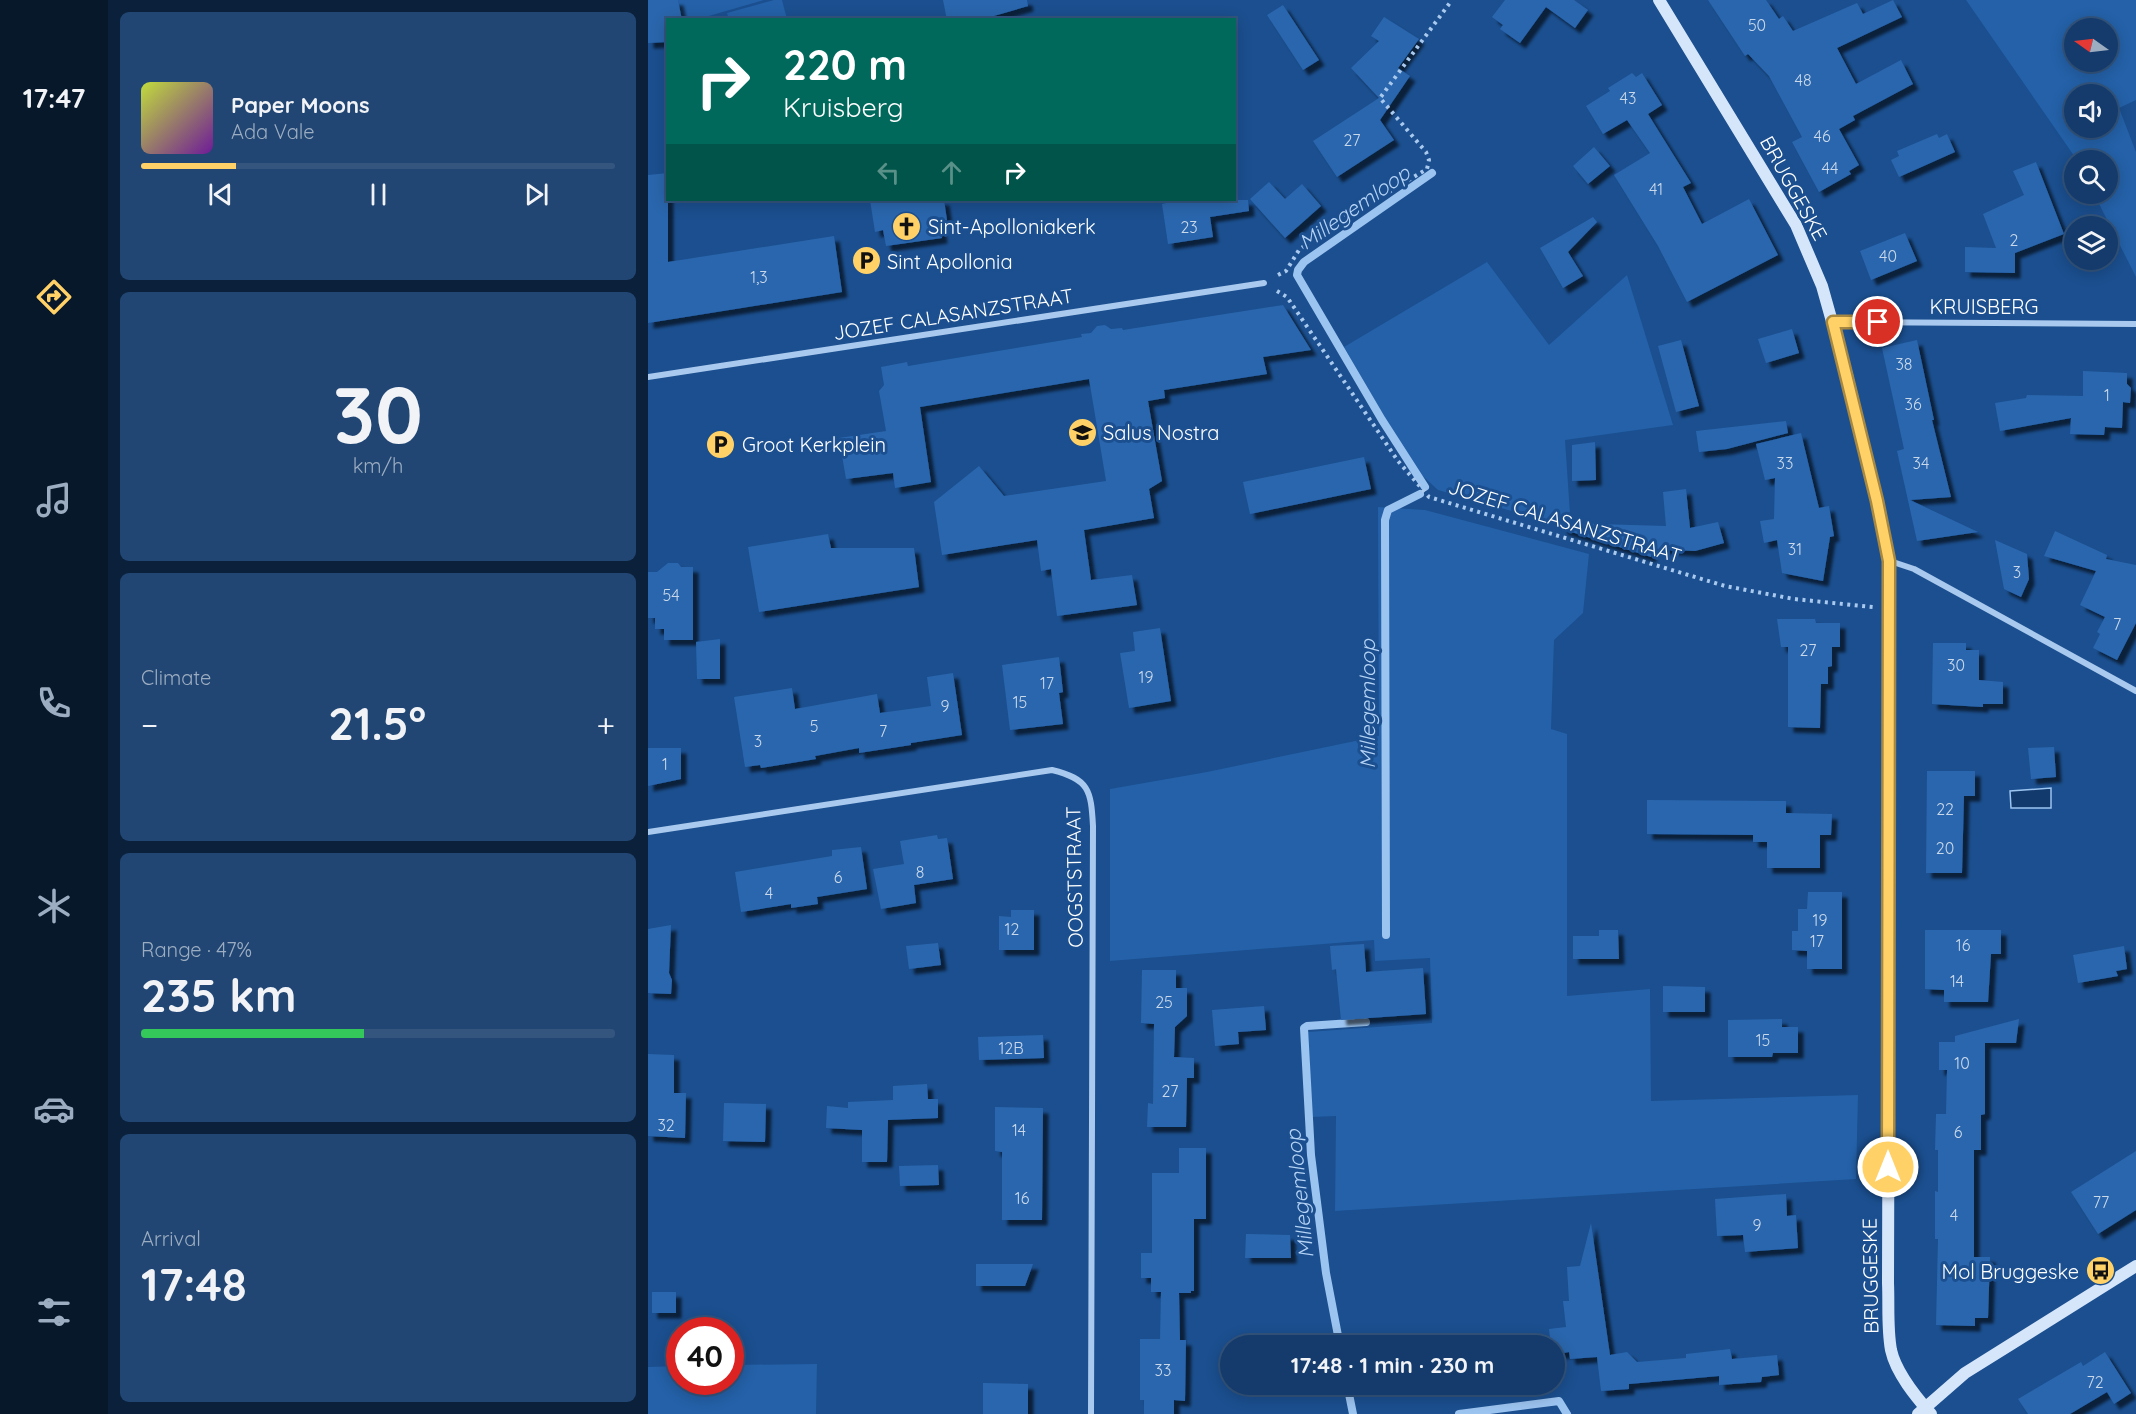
<!DOCTYPE html>
<html lang="en">
<head>
<meta charset="utf-8">
<style>
  :root { --surface:#143b6b; --page:#214673; --text:#f1f3f6; --muted:#9dadc1; --line:#33557e; --accent:#ffd166 }
  body { margin:0; font-family:Quicksand,sans-serif; background:var(--page); color:var(--text); height:100vh; display:flex; flex-direction:column; font-size:22px; white-space:nowrap }
  * { box-sizing:border-box; margin:0 }
  p { font-size:20px; color:var(--muted) }
  .icon { flex:none; width:33px; height:33px; fill:none; stroke:currentColor; stroke-width:2; stroke-linecap:round; stroke-linejoin:round }
  .map { position:relative; flex:1; overflow:hidden }
  .sheet { display:flex; flex-direction:column; gap:12px; padding:12px; background:#0b203b; width:540px }
  .sheet>* { flex:none }
  .banner { position:absolute; left:18px; top:18px; width:570px; height:183px; border-radius:0px; box-shadow:0 3px 15px #0003,0 0 0 2px var(--line); background:#00695c; color:#fff; overflow:hidden }
  .needle { width:39px; rotate:284deg }
  .controls { position:absolute; left:1416px; top:18px; display:grid; gap:12px }
  .controls a { display:grid; place-items:center; width:54px; height:54px; border-radius:50%; background:var(--surface); box-shadow:0 3px 15px #0003,0 0 0 2px var(--line); font-size:30px }
  .speed { position:absolute; left:18px; top:1317px; display:flex; gap:12px; font-size:30px; font-weight:700; text-align:center }
  .speed>* { display:grid; place-content:center; width:78px; height:78px; border-radius:50%; background:var(--surface); box-shadow:0 3px 15px #0003,0 0 0 2px var(--line); line-height:1 }
  .speed .limit { border:9px solid #d22; background:#fff; color:#111 }
  .pin { position:absolute; display:grid; place-items:center; width:51px; height:51px; color:#fff; margin:-26px; border:3px solid #fff; border-radius:50%; box-shadow:0 2px 6px #0007 }
  .me { position:absolute; width:66px; margin:-33px; rotate:0deg; stroke-linejoin:round; filter:drop-shadow(0 0 4px #0008) }
  .turn { display:flex; align-items:center; gap:21px; height:126px; padding:0 18px; font-size:27px }
  .turn .icon { width:78px; height:78px; stroke-width:2.5 }
  .turn b { display:block; font-size:42px; line-height:51px }
  .lanes { display:flex; align-items:center; height:57px; padding:0 18px; background:#0003; justify-content:center; gap:30px; direction:ltr }
  .lanes .off { opacity:.35 }
  .big { font-size:45px; font-weight:700; line-height:1.1 }
  .sheet .card { flex:1; display:flex; flex-direction:column; justify-content:center; gap:9px; min-width:0; padding:0 21px; border-radius:9px; background:var(--page) }
  .sheet .dial { align-items:center; gap:0 }
  .dial b { font-size:78px; line-height:1 }
  .song { display:flex; align-items:center; gap:18px }
  .cover { width:72px; height:72px; border-radius:9px; background:linear-gradient(135deg,hsl(70 70% 55%),hsl(280 70% 35%)) }
  .played { height:6px; border-radius:3px; background:linear-gradient(90deg,var(--accent) 20%,var(--line) 20%) }
  .keys { display:flex; justify-content:space-around; direction:ltr }
  .heat { display:flex; justify-content:space-between; align-items:center; font-size:33px; direction:ltr }
  .charge { height:9px; border-radius:4px; background:linear-gradient(90deg,#34c759 47%,var(--line) 0) }
  .trip { position:absolute; left:572px; top:1335px; width:345px; height:60px; border-radius:30px; background:var(--surface); box-shadow:0 3px 15px #0003,0 0 0 2px var(--line); font-weight:700; line-height:60px; text-align:center }
  main { display:flex; flex:1; min-height:0 }
  .menu { display:flex; flex-direction:column; width:108px; justify-content:space-around; align-items:center; background:#08182b; color:var(--muted) }
  .menu .icon { width:42px; height:42px }
  .menu .on { color:var(--accent) }
  .menu b { font-size:27px; color:var(--text) }
  .map>svg:first-child { display:block }
  .green { fill:#2461a8; fill-rule:evenodd }
  .water { fill:#123a6d; stroke:#9cc4f0; stroke-width:1.5 }
  .lines { fill:none; stroke-linecap:round; stroke-linejoin:round }
  .stream { stroke:#9cc4f0; stroke-width:8 }
  .building { fill:#2a66ad; filter:url(#shadow) }
  .path { stroke:#a9c9ee; stroke-width:4; stroke-dasharray:3 4.5; stroke-linecap:butt }
  .street { stroke:#a9c9ee; stroke-width:6 }
  .secondary { stroke:#d6e6fa; stroke-width:12 }
  .route-casing { stroke:#a68842; stroke-width:15 }
  .route { stroke:#ffd166; stroke-width:10 }
  .labels { text-anchor:middle; dominant-baseline:central; stroke-width:6; stroke-linejoin:round; paint-order:stroke }
  .number-label { font-size:16px; fill:#cad9ea }
  .street-label { font-size:20px; fill:#fff; stroke:#1b4f8f }
  .poi-label { font-size:20px; fill:#fff; stroke:#1b4f8f; text-anchor:start }
  .water-label { font-size:21px; font-style:italic; fill:#b5d3f5; stroke:#1b4f8f }
</style>
</head>
<body>
<main>
<nav class="menu">
<b>17:47</b>
<svg class="icon on" aria-label="directions" viewBox="0 0 24 24"><path d="M12 3l9 9-9 9-9-9zM9 14v-3h6M13 9l2 2-2 2"/></svg>
<svg class="icon" aria-label="music" viewBox="0 0 24 24"><path d="M9 18V5l10-2v13"/><circle cx="6" cy="18" r="3"/><circle cx="16" cy="16" r="3"/></svg>
<svg class="icon" aria-label="phone" viewBox="0 0 24 24"><path d="M5 4h4l2 5-3 2q2 4 5 5l2-3 5 2v4C11 20 4 13 5 4z"/></svg>
<svg class="icon" aria-label="climate" viewBox="0 0 24 24"><path d="M12 3v18M4 7l16 10M4 17L20 7"/></svg>
<svg class="icon" aria-label="car" viewBox="0 0 24 24"><path d="M5 17H2v-5l4-1 3-4h7l3 4 3 1v5h-3M9 17h6M6 11h13"/><circle cx="7" cy="17" r="2"/><circle cx="17" cy="17" r="2"/></svg>
<svg class="icon" aria-label="filters" viewBox="0 0 24 24"><path d="M4 7h16M4 17h16"/><circle cx="9" cy="7" r="2"/><circle cx="15" cy="17" r="2"/></svg>
</nav>
<section class="sheet">
<div class="card">
<div class="song"><i class="cover"></i><div><b>Paper Moons</b><p>Ada Vale</p></div></div>
<div class="played"></div>
<div class="keys"><svg class="icon" aria-label="previous" viewBox="0 0 24 24"><path d="M18 5L8 12l10 7zM5 5v14"/></svg><svg class="icon" aria-label="pause" viewBox="0 0 24 24"><path d="M8 5v14M16 5v14"/></svg><svg class="icon" aria-label="next" viewBox="0 0 24 24"><path d="M6 5l10 7-10 7zM19 5v14"/></svg></div>
</div>
<div class="card dial"><b>30</b><p>km/h</p></div>
<div class="card"><p>Climate</p>
<div class="heat"><a>−</a><b class="big">21.5°</b><a>+</a></div>
</div>
<div class="card"><p>Range · 47%</p><b class="big">235 km</b><div class="charge"></div></div>
<div class="card"><p>Arrival</p><b class="big">17:48</b></div>
</section>
<div class="map">
<svg width="1488" height="1414" viewBox="0 0 1488 1414">
  <defs>
    <filter id="shadow"><feDropShadow dx="5.5" dy="5.5" stdDeviation="1.5" flood-color="#0009"/></filter>
  </defs>
  <rect width="100%" height="100%" fill="#1b4f8f"/>
  <path class="green" d="M30,0H116L47,20L34,19Z
    M126,0H134L139,19H81L79,13Z
    M1318,0H1488V100L1471,108L1488,152V277L1446,194H1460V160H1429ZM1460,28V62H1426V28ZM1460,94V128H1426V94Z
    M839,262L901,345L979,275L1025,425L917,440L923,528L790,490L766,468L696,347Z
    M730,507L777,510L941,554L935,613L906,640L903,729L919,734V996L1002,989L1003,1101L1210,1095L1208,1179L687,1211L688,1116L664,1117L660,1032L784,1023L782,958L727,961L726,940L462,961V789L559,772L731,736Z
    M169,1364L168,1414H0V1367L31,1366L32,1382H82L83,1365Z"/>
  <path class="water" d="M1403,788V808H1363L1362,791Z"/>
  <g class="lines">
    <path class="stream" d="M777,487L734,420L649,275L650,270L656,262L784,173
      M738,935L737,520L740,510L772,494
      M692,1346L678,1273L663,1155L656,1028L659,1026L718,1022
      M699,1384L705,1414
      M811,1414L911,1401L919,1414"/>
  </g>
  <path class="building" d="M0,0H30L34,20H20V42L0,43Z
    M295,0H379L380,6L332,20H299Z
    M857,0H926L940,10L927,28L898,7L872,43L852,29L855,25L844,17Z
    M1060,0H1118L1131,19L1135,16L1145,31L1209,3L1215,14L1245,0L1254,17L1189,48L1208,84L1253,60L1265,84L1205,116L1207,120L1191,129L1211,165L1201,171L1203,174L1171,192L1144,142L1154,137L1121,76L1100,54L1097,56Z
    M635,5L671,60L655,70L619,15Z
    M736,17L771,39L750,68L762,76L732,120L746,140L689,177L665,141L731,98L703,68L731,41L723,36Z
    M984,73L988,77L994,73L1014,105L1000,114L1043,183L1035,187L1054,224L1101,199L1130,255L1039,302L1010,246L966,175L1002,153L979,120L955,134L938,106L962,91L960,88Z
    M1289,134L1291,138L1299,134L1307,152L1251,177L1243,160L1251,156L1249,151Z
    M946,147L962,166L940,184L925,166Z
    M1388,162L1416,234L1367,253V273L1317,272V247L1348,248L1335,214L1376,195L1365,171Z
    M20,173V262L186,236L194,292L0,323V175Z
    M621,182L637,199L654,184L673,206L637,238L602,199Z
    M222,200H296L299,220L292,221L294,238L238,246L235,230L227,232Z
    M528,200H600L601,211L562,217L565,237L520,244L514,204L528,201Z
    M945,217L949,222L920,252L935,276L915,288L892,248Z
    M1257,233L1269,261L1223,280L1212,251Z
    M635,305L663,350L615,357L619,374L516,390L517,398L500,401L514,481L501,489L506,518L436,530L443,580L484,575L489,605L409,616L403,569L393,571L389,540L294,555L286,502L331,466L356,496L458,481L441,379L272,407L283,482L247,488L245,473L198,479L191,438L238,431L231,391L236,385L233,367L259,362L260,366L434,337L433,334L443,333L449,326L457,325L463,329L474,328L475,330Z
    M1144,329L1151,353L1118,363L1110,339Z
    M1033,340L1051,406L1028,412L1010,346Z
    M1269,340L1286,420H1284L1303,497L1262,500L1330,532L1269,541L1249,451L1256,449L1234,348Z
    M1435,371L1479,373V384L1483,388L1482,403L1475,402L1474,428L1457,427L1456,435L1422,434L1423,418L1352,431L1347,403L1378,398L1379,395L1435,396Z
    M1138,421L1140,433L1079,449L1051,452L1048,431Z
    M1153,433L1171,508L1181,506L1186,536L1182,537L1175,581L1134,573L1129,540L1116,543L1112,521L1126,519L1127,478L1117,480L1108,444Z
    M947,442L948,480L924,481V445Z
    M716,457L723,489L602,514L595,482Z
    M1038,489L1042,528L1070,522L1076,543L1047,551L1003,549V557L914,529L915,523L1018,526L1015,492Z
    M1407,531L1459,555L1458,559L1488,565V623L1469,660L1445,648L1452,634L1449,632L1457,617L1432,605L1448,571L1396,556Z
    M180,534L183,548H266L271,587L111,612L100,547Z
    M1347,540L1379,554L1381,579L1373,597L1356,589Z
    M20,563H30L33,567H45V640H16V629H7V618H0V572H9Z
    M1129,619H1167L1168,623H1192V647H1184V666L1180,667V684H1173L1172,728L1140,727V647H1133Z
    M512,628L523,701L481,708L472,653L487,651L485,632Z
    M72,639V679H49L48,642Z
    M1285,643H1318V650H1331V680L1355,682V704H1335V707L1284,704Z
    M411,657L415,692L411,693L415,724L362,730L354,665Z
    M305,673L314,735L263,743V745L211,753V748L167,756L168,759L113,768L112,765L97,767L86,697L144,688L147,709L229,694L232,713L283,706L279,677Z
    M1406,747L1408,777L1383,779L1380,748Z
    M0,748H33V779L0,786Z
    M1279,771H1327V796H1316L1314,873H1278Z
    M999,800L1138,801V813L1184,814L1183,835H1172V868H1119V842H1105V835L999,834Z
    M289,835L290,839L299,838L305,879L266,885L268,903L233,909L225,869L256,864L252,841Z
    M213,847L219,889L169,897L170,904L143,908V904L93,912L87,872L184,856V850Z
    M1160,892H1194V969H1159V951L1144,950V931H1150V909H1159Z
    M363,910H386V950H351V916L363,917Z
    M23,925L21,973L24,980L23,994L0,993V929Z
    M951,930H970L971,959H925V936H951Z
    M1277,930H1353V954H1343L1340,1002H1296V990L1277,989Z
    M290,943L293,965L261,969L258,946Z
    M716,944L718,972L775,968L778,1014L693,1020L688,969L684,970L682,946Z
    M1476,946L1479,969L1468,971L1470,976L1430,983L1425,955Z
    M494,970H528V988H539V1016L527,1027L526,1057L546,1058V1078H539L538,1127H499L500,1103L505,1104L506,1024L493,1023Z
    M1015,986L1057,987V1012H1015Z
    M616,1006L618,1030L590,1032L591,1044L567,1046L564,1010Z
    M1134,1019V1027H1150V1053H1125L1124,1057H1080V1020Z
    M1371,1019L1368,1043H1337V1114L1333,1115V1150H1326V1257H1342L1340,1318H1327V1326L1288,1325L1290,1239H1287V1191L1290,1192V1150H1287L1288,1114H1298L1299,1070H1291V1042H1307V1036Z
    M395,1035L396,1058L331,1060L330,1037Z
    M0,1054L26,1055V1093H38L37,1138L0,1136Z
    M279,1084L280,1099H290V1118L240,1120L239,1162H214V1130L178,1128L179,1106L200,1108V1102L245,1100V1086Z
    M76,1103L118,1104L117,1142L75,1141Z
    M347,1107L395,1108L394,1220H354V1152L347,1151Z
    M531,1148H558V1219H546V1291H543V1293H531L532,1340H538L537,1401L526,1400V1414H496V1400H492V1339H512L513,1292H503V1278H493V1253H504V1173H531Z
    M1488,1151V1210L1450,1234L1423,1192Z
    M290,1165L291,1185L252,1186L251,1166Z
    M1138,1194L1139,1216L1148,1215L1150,1248L1097,1252L1095,1235L1069,1236L1067,1199Z
    M943,1223L962,1355L979,1352L989,1362L1038,1358V1354L1082,1349L1084,1359L1129,1355L1131,1375L1114,1377L1113,1382L1071,1385V1376L981,1384V1389L953,1391L949,1357L922,1359L921,1352L906,1355V1346H903L901,1329L918,1327L915,1301H921L919,1267L932,1266Z
    M598,1234L642,1235L643,1258H597Z
    M328,1264H385L377,1286H328Z
    M4,1292H28V1313H4Z
    M1457,1352L1483,1393L1466,1404L1459,1392L1422,1414H1380L1370,1399L1433,1362L1435,1366Z
    M335,1383L380,1384V1414H335Z"/>
  <g class="lines">
    <path class="path" d="M630,275L638,271L651,250L713,202H724L779,169L781,160L778,152L732,98L804,0
      M629,291L639,297L750,461L781,497L1077,586L1146,599L1225,607"/>
    <path class="street" d="M1185,322L1488,324
      M0,377L616,283
      M1242,561L1266,569L1488,691
      M0,832L404,770C441,779 443,790 445,826L443,1414"/>
    <path class="secondary" d="M1011,0L1148,225L1174,286L1199,375L1234,522L1241,561L1242,609L1240,1283C1241,1305 1239,1328 1243,1350C1248,1373 1268,1397 1283,1414
      M1270,1414L1317,1373L1488,1266"/>
  </g>
  <g class="lines">
    <defs>
      <path id="route" d="M1230,322H1185L1229,501L1241,561L1240,1167"/>
    </defs>
    <use href="#route" class="route-casing"/>
    <use href="#route" class="route"/>
  </g>
  <defs>
    <symbol id="church-disc" viewBox="-11 -11 22 22"><circle r="9.5" fill="#ffd166" stroke="#1b4f8f"/><path d="M-1.2-6h2.4v3.5h3.3v2.4h-3.3V6h-2.4V-.1h-3.3v-2.4h3.3Z" fill="#111"/></symbol>
    <symbol id="parking-disc" viewBox="-11 -11 22 22"><circle r="9.5" fill="#ffd166" stroke="#1b4f8f"/><path d="M-3.5-5.5H1a3.5 3.5 0 0 1 0 7H-1V5.5H-3.5ZM-1-3.4V-.6H.8a1.4 1.4 0 0 0 0-2.8Z" fill="#111"/></symbol>
    <symbol id="school-disc" viewBox="-11 -11 22 22"><circle r="9.5" fill="#ffd166" stroke="#1b4f8f"/><path d="M0-5L7-2L0 1L-7-2ZM-4 1L0 2.5L4 1V4Q0 6-4 4Z" fill="#111"/></symbol>
    <symbol id="bus-disc" viewBox="-11 -11 22 22"><circle r="9.5" fill="#ffd166" stroke="#1b4f8f"/><path d="M-5-6H5V4H4V6H2V4H-2V6H-4V4H-5ZM-3.5-4V0h7V-4ZM-3.5 1.2v1.5H-2V1.2ZM2 1.2v1.5H3.5V1.2Z" fill="#111"/></symbol>
  </defs>
  <g fill-rule="evenodd">
    <use href="#church-disc" x="242" y="210" width="33" height="33"/>
    <use href="#parking-disc" x="202" y="244" width="33" height="33"/>
    <use href="#school-disc" x="418" y="416" width="33" height="33"/>
    <use href="#parking-disc" x="56" y="428" width="33" height="33"/>
    <use href="#bus-disc" x="1436" y="1254" width="33" height="33"/>
  </g>
  <g class="labels">
    <g class="number-label">
      <text x="1109" y="25">50</text>
      <text x="1155" y="80">48</text>
      <text x="980" y="98">43</text>
      <text x="1174" y="136">46</text>
      <text x="704" y="140">27</text>
      <text x="1182" y="168">44</text>
      <text x="1008" y="189">41</text>
      <text x="541" y="227">23</text>
      <text x="1366" y="240">2</text>
      <text x="1240" y="256">40</text>
      <text x="111" y="277">1,3</text>
      <text x="1256" y="364">38</text>
      <text x="1459" y="395">1</text>
      <text x="1265" y="404">36</text>
      <text x="1137" y="463">33</text>
      <text x="1273" y="463">34</text>
      <text x="1147" y="549">31</text>
      <text x="1369" y="572">3</text>
      <text x="23" y="595">54</text>
      <text x="1469" y="624">7</text>
      <text x="1160" y="650">27</text>
      <text x="1308" y="665">30</text>
      <text x="498" y="677">19</text>
      <text x="399" y="683">17</text>
      <text x="372" y="702">15</text>
      <text x="297" y="706">9</text>
      <text x="166" y="726">5</text>
      <text x="235" y="731">7</text>
      <text x="110" y="741">3</text>
      <text x="17" y="764">1</text>
      <text x="1297" y="809">22</text>
      <text x="1297" y="848">20</text>
      <text x="272" y="872">8</text>
      <text x="190" y="877">6</text>
      <text x="121" y="893">4</text>
      <text x="1172" y="920">19</text>
      <text x="364" y="929">12</text>
      <text x="1169" y="941">17</text>
      <text x="1315" y="945">16</text>
      <text x="1309" y="981">14</text>
      <text x="516" y="1002">25</text>
      <text x="1115" y="1040">15</text>
      <text x="363" y="1048">12B</text>
      <text x="1314" y="1063">10</text>
      <text x="522" y="1091">27</text>
      <text x="18" y="1125">32</text>
      <text x="371" y="1130">14</text>
      <text x="1310" y="1132">6</text>
      <text x="374" y="1198">16</text>
      <text x="1453" y="1202">77</text>
      <text x="1306" y="1215">4</text>
      <text x="1109" y="1225">9</text>
      <text x="515" y="1370">33</text>
      <text x="1447" y="1382">72</text>
    </g>
    <g class="street-label">
      <text transform="translate(1146 188) rotate(61)">BRUGGESKE</text>
      <text x="1336" y="306">KRUISBERG</text>
      <text transform="translate(305 314) rotate(-9)">JOZEF CALASANZSTRAAT</text>
      <text transform="translate(917 521) rotate(17)">JOZEF CALASANZSTRAAT</text>
      <text transform="translate(426 877) rotate(-91)">OOGSTSTRAAT</text>
      <text transform="translate(1222 1276) rotate(-91)">BRUGGESKE</text>
    </g>
    <g class="poi-label">
      <text x="280" y="226">Sint-Apolloniakerk</text>
      <text x="239" y="261">Sint Apollonia</text>
      <text x="455" y="432">Salus Nostra</text>
      <text x="94" y="444">Groot Kerkplein</text>
      <text x="1431" y="1271" text-anchor="end">Mol Bruggeske</text>
    </g>
    <g class="water-label">
      <text transform="translate(706 207) rotate(-35)">Millegemloop</text>
      <text transform="translate(719 704) rotate(-90)">Millegemloop</text>
      <text transform="translate(651 1194) rotate(-96)">Millegemloop</text>
    </g>
  </g>
</svg>
<div class="controls">
<a><svg class="needle" viewBox="-14 -14 28 28"><path d="M0-13l5 13h-10z" fill="#e53935"/><path d="M0 13l5-13h-10z" fill="#9dadc1"/></svg></a>
<a><svg class="icon" aria-label="sound" viewBox="0 0 24 24"><path d="M4 9h4l5-4v14l-5-4H4zM17 9q2 3 0 6"/></svg></a>
<a><svg class="icon" aria-label="search" viewBox="0 0 24 24"><circle cx="10" cy="10" r="6"/><path d="M15 15l6 6"/></svg></a>
<a><svg class="icon" aria-label="layers" viewBox="0 0 24 24"><path d="M12 4l9 5-9 5-9-5zM3 14l9 5 9-5"/></svg></a>
</div>
<div class="speed"><div class="limit">40</div></div>
<div class="pin" style="left:1230px;top:322px;background:#d93025"><svg class="icon" aria-label="arrive" viewBox="0 0 24 24"><path d="M6 21V4h12l-3 4 3 4H6"/></svg></div>
<svg class="me" style="left:1240px;top:1167px" viewBox="-20 -20 40 40"><circle r="17" fill="#ffd166" stroke="#fff" stroke-width="3"/><path d="M0-11L8 9 0 5-8 9z" fill="#fff"/></svg>
<div class="trip">17:48 · 1 min · 230 m</div>
<div class="banner">
<div class="turn"><svg class="icon" aria-label="right" viewBox="0 0 24 24"><path d="M7 20v-9h11M14 6l5 5-5 5"/></svg><div><b>220 m</b>Kruisberg</div></div>
<div class="lanes"><svg class="icon off" aria-label="left" viewBox="0 0 24 24"><path d="M17 20v-9H6M10 6l-5 5 5 5"/></svg><svg class="icon off" aria-label="ahead" viewBox="0 0 24 24"><path d="M12 20V5M6 11l6-6 6 6"/></svg><svg class="icon" aria-label="right" viewBox="0 0 24 24"><path d="M7 20v-9h11M14 6l5 5-5 5"/></svg></div>
</div>
</div>
</main>
</body>
</html>
